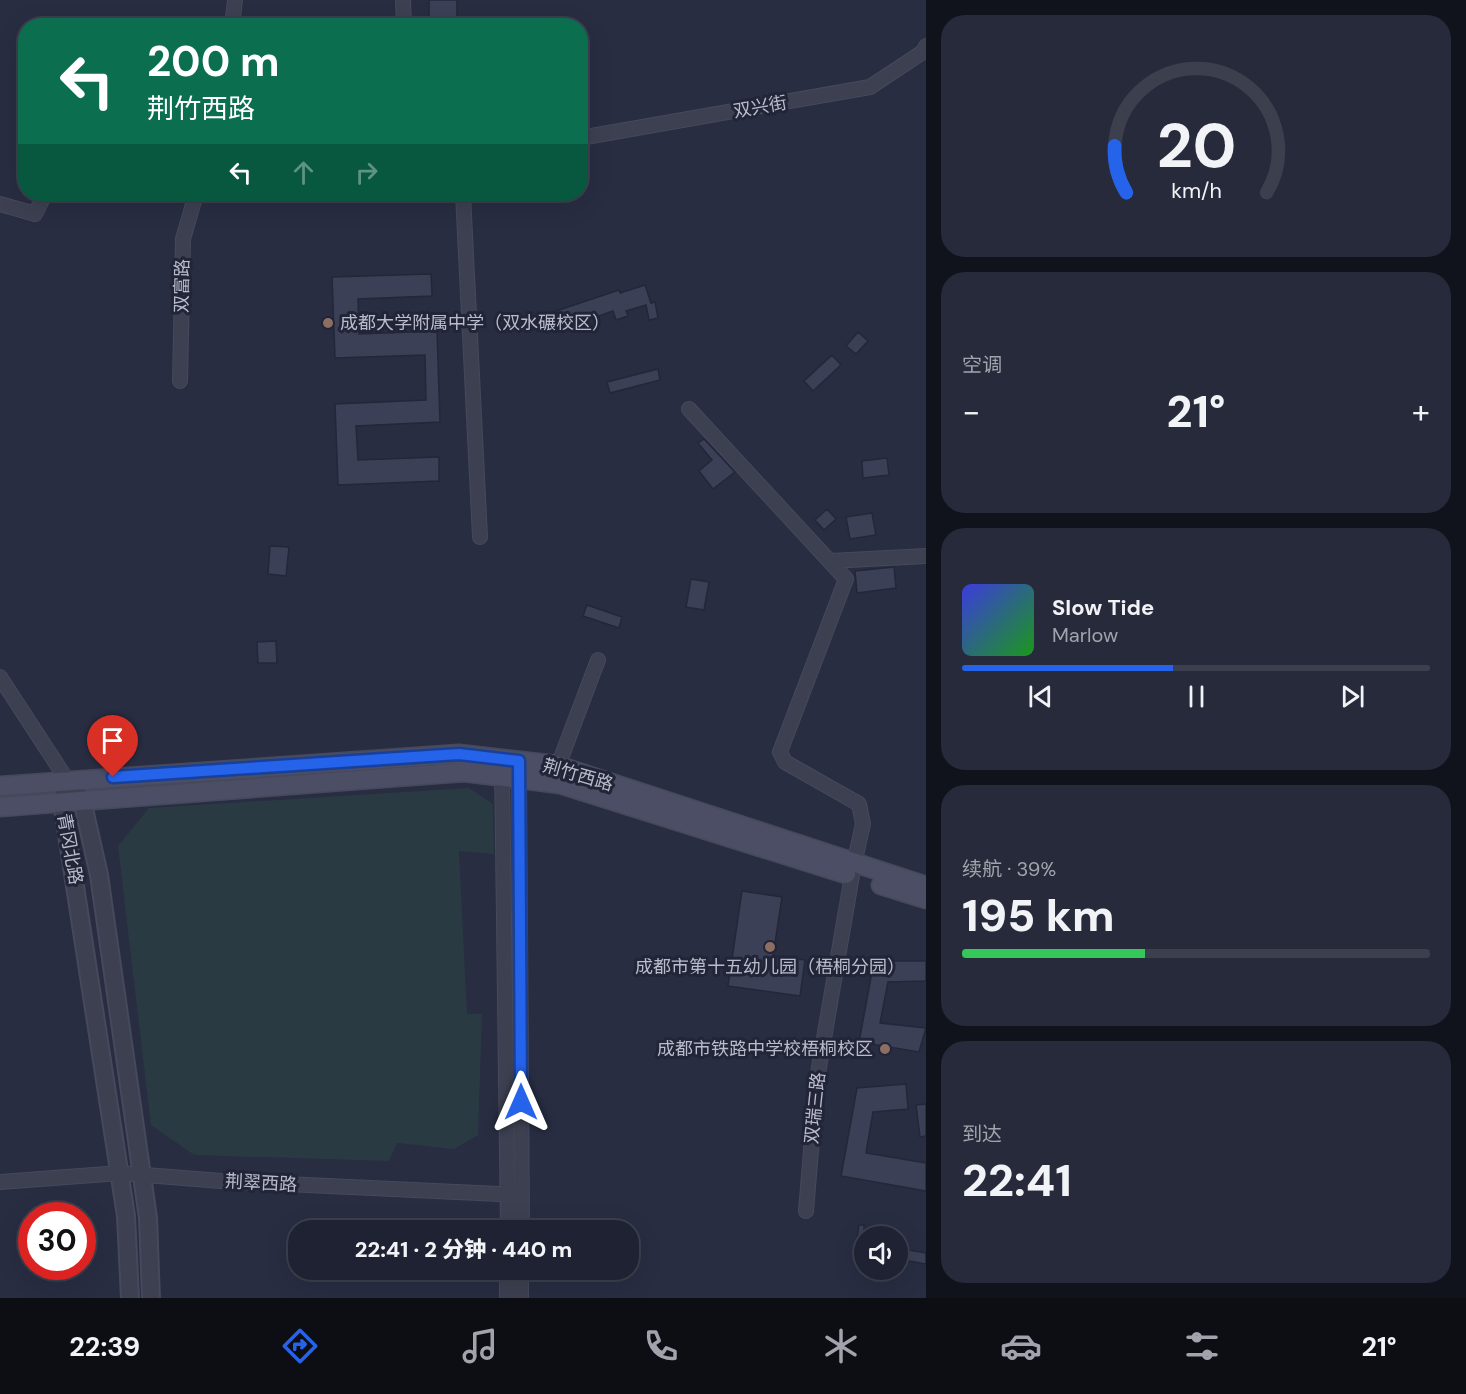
<!DOCTYPE html>
<html lang="zh">
<head>
<meta charset="utf-8">
<style>
  :root { --surface:#1e2232; --page:#262a3a; --text:#f1f3f6; --muted:#a1a4ac; --line:#3c3f4d; --accent:#2563eb }
  body { margin:0; font-family:"DM Sans","Noto Sans SC",sans-serif; background:var(--page); color:var(--text); height:100vh; display:flex; flex-direction:column; font-size:22px; white-space:nowrap }
  * { box-sizing:border-box; margin:0 }
  p { font-size:20px; color:var(--muted) }
  .icon { flex:none; width:33px; height:33px; fill:none; stroke:currentColor; stroke-width:2; stroke-linecap:round; stroke-linejoin:round }
  .map { position:relative; flex:1; overflow:hidden }
  .sheet { display:flex; flex-direction:column; gap:15px; padding:15px; background:#10131c; width:540px }
  .sheet>* { flex:none }
  .hud { position:absolute; left:18px; top:18px; width:570px; height:183px; border-radius:24px; box-shadow:0 6px 24px #0002,0 0 0 2px var(--line); background:#0b6e4f; color:#fff; overflow:hidden }
  .fabs { position:absolute; left:854px; top:1226px; display:grid; gap:12px }
  .fabs a { display:grid; place-items:center; width:54px; height:54px; border-radius:50%; background:var(--surface); box-shadow:0 6px 24px #0002,0 0 0 2px var(--line); font-size:30px }
  .speed { position:absolute; left:18px; top:1202px; display:flex; gap:12px; font-size:30px; font-weight:700; text-align:center }
  .speed>* { display:grid; place-content:center; width:78px; height:78px; border-radius:50%; background:var(--surface); box-shadow:0 6px 24px #0002,0 0 0 2px var(--line); line-height:1 }
  .speed .limit { border:9px solid #d22; background:#fff; color:#111 }
  .pin { position:absolute; display:grid; place-items:center; width:51px; height:51px; color:#fff; margin:-62px -26px; border-radius:50% 50% 50% 0; rotate:-45deg; box-shadow:0 0 6px #0007 }
  .pin .icon { rotate:45deg }
  .me { position:absolute; width:66px; margin:-33px; rotate:0deg; stroke-linejoin:round; filter:drop-shadow(0 0 4px #0008) }
  .turn { display:flex; align-items:center; gap:21px; height:126px; padding:0 30px; font-size:27px }
  .turn .icon { width:78px; height:78px; stroke-width:2.5 }
  .turn b { display:block; font-size:42px; line-height:51px }
  .lanes { display:flex; align-items:center; height:57px; padding:0 30px; background:#0003; justify-content:center; gap:30px; direction:ltr }
  .lanes .off { opacity:.35 }
  .big { font-size:45px; font-weight:800; line-height:1.1 }
  .sheet .card { flex:1; display:flex; flex-direction:column; justify-content:center; gap:9px; min-width:0; padding:0 21px; border-radius:24px; background:var(--page) }
  .sheet .dial { align-items:center; gap:0 }
  .dial svg { height:156px; overflow:visible; fill:none; stroke:var(--line); stroke-width:7; stroke-linecap:round; text-anchor:middle }
  .dial text { fill:var(--text); stroke:none }
  .song { display:flex; align-items:center; gap:18px }
  .cover { width:72px; height:72px; border-radius:9px; background:linear-gradient(135deg,hsl(240 70% 55%),hsl(120 70% 35%)) }
  .played { height:6px; border-radius:3px; background:linear-gradient(90deg,var(--accent) 45%,var(--line) 45%) }
  .keys { display:flex; justify-content:space-around; direction:ltr }
  .heat { display:flex; justify-content:space-between; align-items:center; font-size:33px; direction:ltr }
  .charge { height:9px; border-radius:4px; background:linear-gradient(90deg,#34c759 39%,var(--line) 0) }
  .trip { position:absolute; left:288px; top:1220px; width:351px; height:60px; border-radius:24px; background:var(--surface); box-shadow:0 6px 24px #0002,0 0 0 2px var(--line); font-weight:800; line-height:60px; text-align:center }
  .menu { display:flex; height:96px; justify-content:space-around; align-items:center; background:#0c0e14; color:var(--muted) }
  .menu .icon { width:42px; height:42px }
  .menu .on { color:var(--accent) }
  .menu b { font-size:27px; color:var(--text) }
  main { display:flex; flex:1; min-height:0 }
  .map>svg:first-child { display:block }
  .green { fill:#2a3a43 }
  .building { fill:#3b4057; stroke:#232739; stroke-width:1.5 }
  .lines { fill:none; stroke-linecap:round; stroke-linejoin:round }
  .minor-casing { stroke:#46495b; stroke-width:16 }
  .tertiary-casing { stroke:#46495b; stroke-width:20 }
  .secondary-casing { stroke:#46495b; stroke-width:21 }
  .minor { stroke:#3d4051; stroke-width:14 }
  .tertiary { stroke:#3d4051; stroke-width:16 }
  .secondary { stroke:#4b4e64; stroke-width:18 }
  .route-casing { stroke:#184099; stroke-width:15 }
  .route { stroke:#2563eb; stroke-width:10 }
  .education-dot { fill:#8d6e63; stroke:#212537; stroke-width:2 }
  .labels { text-anchor:middle; dominant-baseline:central; stroke-width:6; stroke-linejoin:round; paint-order:stroke }
  .street-label { font-size:18px; fill:#babccb; stroke:#212537 }
  .poi-label { font-size:18px; fill:#babccb; stroke:#212537; text-anchor:start }
</style>
</head>
<body>
<main>
<div class="map">
<svg width="926" height="1298" viewBox="0 0 926 1298">
  <rect width="100%" height="100%" fill="#282d42"/>
  <path class="green" d="M469,788L493,804L494,854L459,851L467,1014H482L478,1135L454,1149L397,1143L389,1161L194,1155L151,1125L118,846L149,808Z"/>
  <path class="building" d="M429,0H457V26H429Z
    M431,274L432,296L358,299L359,334L437,331L440,422L356,426L358,460L439,457V481L338,485L335,404L426,400L425,355L335,358L332,277Z
    M645,285L651,303L655,302L658,318L649,320L646,305L626,311L628,316L616,320L613,311L556,331L550,313L619,290L620,293Z
    M858,332L868,341L856,354L846,346Z
    M832,355L841,365L813,391L804,381Z
    M658,369L660,380L610,393L607,382Z
    M704,439L735,472L713,489L699,471L712,460L698,443Z
    M887,458L889,475L863,478L862,461Z
    M827,509L836,519L824,530L815,520Z
    M872,513L876,535L850,539L846,517Z
    M270,546L289,547L286,576L268,574Z
    M894,567L896,588L857,593L855,571Z
    M691,579L709,582L704,610L686,607Z
    M587,605L622,617L619,628L583,616Z
    M276,641L277,663H258L257,642Z
    M742,891L782,897L773,956L805,960L800,996L728,986Z
    M874,961H926V981L888,982L880,1023L926,1028L919,1052L859,1042Z
    M906,1084L908,1109L873,1112L866,1153L926,1163V1191L841,1176L857,1088Z
    M926,1104V1136L920,1137L916,1105Z
    M859,1225H864V1253L855,1252Z
    M897,1248L926,1253V1264L897,1259Z"/>
  <g class="lines">
    <defs>
      <path id="minor" d="M403,0L404,26
        M232,26L235,0
        M580,138L870,87L923,52L926,46
        M463,194L480,537
        M0,204L35,214L45,194
        M180,381L183,239L196,194
        M689,409L846,579L780,752L785,762L859,804L863,824L854,864L817,1079L806,1211
        M830,561L926,556
        M0,677L67,780
        M558,766L598,660
        M502,767L508,1230
        M519,770L522,1230
        M0,1182L120,1173L221,1181L522,1195
        M507,1298V1269
        M521,1298V1269"/>
      <path id="tertiary" d="M67,780L82,800L99,875L148,1218L151,1298
        M65,790L62,802L126,1216L130,1298"/>
      <path id="secondary" d="M0,786L459,754L556,765L926,886
        M0,807L464,772L560,784L846,874
        M881,885L926,899"/>
    </defs>
    <use href="#minor" class="minor-casing"/>
    <use href="#tertiary" class="tertiary-casing"/>
    <use href="#secondary" class="secondary-casing"/>
    <use href="#minor" class="minor"/>
    <use href="#tertiary" class="tertiary"/>
    <use href="#secondary" class="secondary"/>
  </g>
  <g class="lines">
    <defs>
      <path id="route" d="M113,777L459,754L519,761L521,1102"/>
    </defs>
    <use href="#route" class="route-casing"/>
    <use href="#route" class="route"/>
  </g>
  <g class="education-dot">
    <circle cx="328" cy="323" r="6"/>
    <circle cx="770" cy="947" r="6"/>
    <circle cx="885" cy="1049" r="6"/>
  </g>
  <g class="labels">
    <g class="street-label">
      <text transform="translate(760 107) rotate(-10)">双兴街</text>
      <text transform="translate(182 286) rotate(-89)">双富路</text>
      <text transform="translate(578 775) rotate(16)">荆竹西路</text>
      <text transform="translate(70 849) rotate(80)">青冈北路</text>
      <text transform="translate(815 1108) rotate(-84)">双瑞三路</text>
      <text transform="translate(261 1183) rotate(3)">荆翠西路</text>
    </g>
    <g class="poi-label">
      <text x="340" y="323">成都大学附属中学（双水碾校区）</text>
      <text x="770" y="967" text-anchor="middle">成都市第十五幼儿园（梧桐分园）</text>
      <text x="873" y="1049" text-anchor="end">成都市铁路中学校梧桐校区</text>
    </g>
  </g>
</svg>
<div class="fabs">
<a><svg class="icon" aria-label="sound" viewBox="0 0 24 24"><path d="M4 9h4l5-4v14l-5-4H4zM17 9q2 3 0 6"/></svg></a>
</div>
<div class="speed"><div class="limit">30</div></div>
<div class="pin" style="left:113px;top:777px;background:#d93025"><svg class="icon" aria-label="arrive" viewBox="0 0 24 24"><path d="M6 21V4h12l-3 4 3 4H6"/></svg></div>
<svg class="me" style="left:521px;top:1102px" viewBox="-20 -20 40 40"><path d="M0-17L14 15 0 8-14 15z" fill="#2563eb" stroke="#fff" stroke-width="4"/></svg>
<div class="trip">22:41 · 2 分钟 · 440 m</div>
<div class="hud">
<div class="turn"><svg class="icon" aria-label="left" viewBox="0 0 24 24"><path d="M17 20v-9H6M10 6l-5 5 5 5"/></svg><div><b>200 m</b>荆竹西路</div></div>
<div class="lanes"><svg class="icon" aria-label="left" viewBox="0 0 24 24"><path d="M17 20v-9H6M10 6l-5 5 5 5"/></svg><svg class="icon off" aria-label="ahead" viewBox="0 0 24 24"><path d="M12 20V5M6 11l6-6 6 6"/></svg><svg class="icon off" aria-label="right" viewBox="0 0 24 24"><path d="M7 20v-9h11M14 6l5 5-5 5"/></svg></div>
</div>
</div>
<section class="sheet">
<div class="card dial"><svg viewBox="0 0 100 80">
<path d="M14 69A42 42 0 1 1 86 69"/>
<path d="M14 69A42 42 0 0 1 8 45" stroke="#2563eb"/>
<text x="50" y="56" font-size="32" font-weight="700">20</text>
<text x="50" y="72" font-size="11">km/h</text>
</svg></div>
<div class="card"><p>空调</p>
<div class="heat"><a>−</a><b class="big">21°</b><a>+</a></div>
</div>
<div class="card">
<div class="song"><i class="cover"></i><div><b>Slow Tide</b><p>Marlow</p></div></div>
<div class="played"></div>
<div class="keys"><svg class="icon" aria-label="previous" viewBox="0 0 24 24"><path d="M18 5L8 12l10 7zM5 5v14"/></svg><svg class="icon" aria-label="pause" viewBox="0 0 24 24"><path d="M8 5v14M16 5v14"/></svg><svg class="icon" aria-label="next" viewBox="0 0 24 24"><path d="M6 5l10 7-10 7zM19 5v14"/></svg></div>
</div>
<div class="card"><p>续航 · 39%</p><b class="big">195 km</b><div class="charge"></div></div>
<div class="card"><p>到达</p><b class="big">22:41</b></div>
</section>
</main>
<nav class="menu">
<b>22:39</b>
<svg class="icon on" aria-label="directions" viewBox="0 0 24 24"><path d="M12 3l9 9-9 9-9-9zM9 14v-3h6M13 9l2 2-2 2"/></svg>
<svg class="icon" aria-label="music" viewBox="0 0 24 24"><path d="M9 18V5l10-2v13"/><circle cx="6" cy="18" r="3"/><circle cx="16" cy="16" r="3"/></svg>
<svg class="icon" aria-label="phone" viewBox="0 0 24 24"><path d="M5 4h4l2 5-3 2q2 4 5 5l2-3 5 2v4C11 20 4 13 5 4z"/></svg>
<svg class="icon" aria-label="climate" viewBox="0 0 24 24"><path d="M12 3v18M4 7l16 10M4 17L20 7"/></svg>
<svg class="icon" aria-label="car" viewBox="0 0 24 24"><path d="M5 17H2v-5l4-1 3-4h7l3 4 3 1v5h-3M9 17h6M6 11h13"/><circle cx="7" cy="17" r="2"/><circle cx="17" cy="17" r="2"/></svg>
<svg class="icon" aria-label="filters" viewBox="0 0 24 24"><path d="M4 7h16M4 17h16"/><circle cx="9" cy="7" r="2"/><circle cx="15" cy="17" r="2"/></svg>
<b>21°</b>
</nav>
</body>
</html>
